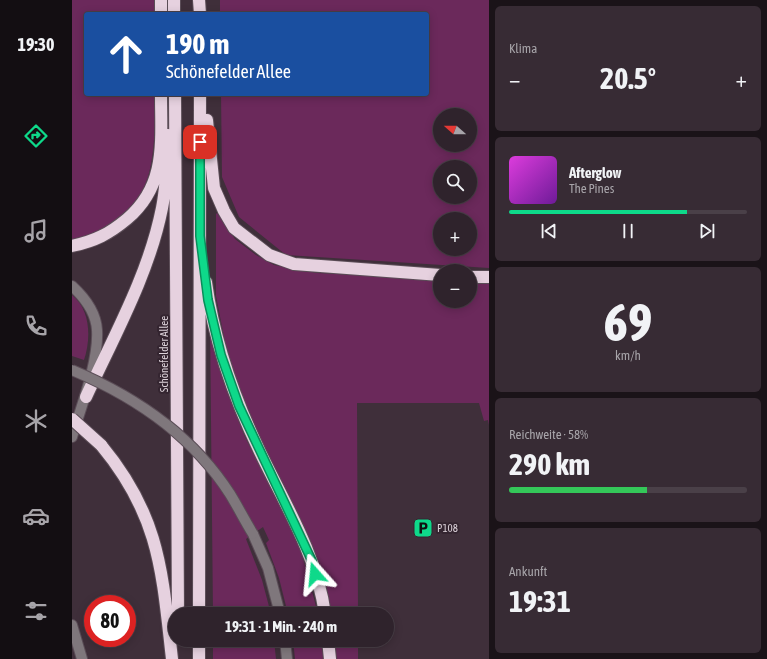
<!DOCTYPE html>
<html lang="de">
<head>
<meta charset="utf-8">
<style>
  :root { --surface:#2f232c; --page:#372b34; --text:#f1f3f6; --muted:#a7a4a9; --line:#4a4048; --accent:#0ed98a }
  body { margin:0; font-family:"Asap Condensed",sans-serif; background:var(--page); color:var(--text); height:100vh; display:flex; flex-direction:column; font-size:15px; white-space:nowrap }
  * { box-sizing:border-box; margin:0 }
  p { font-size:13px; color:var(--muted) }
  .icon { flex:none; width:22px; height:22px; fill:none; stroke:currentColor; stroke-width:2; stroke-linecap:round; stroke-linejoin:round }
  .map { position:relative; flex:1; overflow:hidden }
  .drawer { display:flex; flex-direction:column; gap:6px; padding:6px; background:#1a1318; width:278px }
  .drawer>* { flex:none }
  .guide { position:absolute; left:12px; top:12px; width:345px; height:84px; border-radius:4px; box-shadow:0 2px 10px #0003,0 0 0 1px var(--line); background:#1a4fa0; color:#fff; overflow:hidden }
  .needle { width:26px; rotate:291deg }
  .fabs { position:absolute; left:361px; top:108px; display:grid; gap:8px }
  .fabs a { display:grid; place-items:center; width:44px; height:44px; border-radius:50%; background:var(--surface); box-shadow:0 2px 10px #0003,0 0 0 1px var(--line); font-size:20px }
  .speed { position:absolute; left:12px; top:595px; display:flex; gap:8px; font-size:20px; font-weight:700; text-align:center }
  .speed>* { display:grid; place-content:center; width:52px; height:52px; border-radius:50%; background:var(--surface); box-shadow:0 2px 10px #0003,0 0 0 1px var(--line); line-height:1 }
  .speed .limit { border:6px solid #d22; background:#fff; color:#111 }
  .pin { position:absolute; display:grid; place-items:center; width:34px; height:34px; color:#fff; margin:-17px; border-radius:8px; box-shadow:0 2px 6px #0006 }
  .me { position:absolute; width:44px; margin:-22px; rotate:342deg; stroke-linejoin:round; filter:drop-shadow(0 0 3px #0008) }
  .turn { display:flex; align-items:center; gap:14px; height:84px; padding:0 16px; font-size:18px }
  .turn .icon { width:52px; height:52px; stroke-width:2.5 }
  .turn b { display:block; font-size:28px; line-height:34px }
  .big { font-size:30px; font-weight:700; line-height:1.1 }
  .drawer .widget { flex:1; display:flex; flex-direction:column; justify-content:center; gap:6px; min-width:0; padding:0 14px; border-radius:6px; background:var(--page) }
  .drawer .dial { align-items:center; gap:0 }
  .dial b { font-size:52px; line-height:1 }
  .song { display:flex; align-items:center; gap:12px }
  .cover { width:48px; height:48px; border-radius:6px; background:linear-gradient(135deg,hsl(300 70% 55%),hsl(280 70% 35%)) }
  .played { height:4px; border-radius:2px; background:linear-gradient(90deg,var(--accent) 75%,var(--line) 75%) }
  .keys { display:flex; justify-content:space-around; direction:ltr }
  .heat { display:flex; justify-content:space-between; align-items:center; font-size:22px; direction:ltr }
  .charge { height:6px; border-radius:3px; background:linear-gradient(90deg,#34c759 58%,var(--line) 0) }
  .trip { position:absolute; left:96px; top:607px; width:226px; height:40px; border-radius:20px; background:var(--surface); box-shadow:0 2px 10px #0003,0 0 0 1px var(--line); font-weight:700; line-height:40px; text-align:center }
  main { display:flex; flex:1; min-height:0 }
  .tabs { display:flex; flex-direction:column; width:72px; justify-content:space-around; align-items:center; background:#130e12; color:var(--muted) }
  .tabs .icon { width:28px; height:28px }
  .tabs .active { color:var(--accent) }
  .tabs b { font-size:18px; color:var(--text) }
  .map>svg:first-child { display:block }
  .green { fill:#6b295b; fill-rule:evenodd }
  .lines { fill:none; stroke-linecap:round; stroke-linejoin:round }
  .minor-casing { stroke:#5b4d57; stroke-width:12 }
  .highway-casing { stroke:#5b4d57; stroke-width:14 }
  .minor { stroke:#7f777c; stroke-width:10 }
  .highway { stroke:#e6d1df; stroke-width:12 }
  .minor-bridge-casing { stroke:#5b4d57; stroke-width:12; stroke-linecap:butt }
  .highway-bridge-casing { stroke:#5b4d57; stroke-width:14; stroke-linecap:butt }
  .minor-bridge { stroke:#7f777c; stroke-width:10 }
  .highway-bridge { stroke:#e6d1df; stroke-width:12 }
  .route-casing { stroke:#098d5a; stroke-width:10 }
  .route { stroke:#0ed98a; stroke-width:7 }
  .labels { text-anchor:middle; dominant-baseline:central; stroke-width:4; stroke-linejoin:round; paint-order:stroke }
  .street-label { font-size:11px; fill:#ddd3da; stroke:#342530 }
  .poi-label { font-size:11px; fill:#ddd3da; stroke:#342530; text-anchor:start }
</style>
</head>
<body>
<main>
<nav class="tabs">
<b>19:30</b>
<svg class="icon active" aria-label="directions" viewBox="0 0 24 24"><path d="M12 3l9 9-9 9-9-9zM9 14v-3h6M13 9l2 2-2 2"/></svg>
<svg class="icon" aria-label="music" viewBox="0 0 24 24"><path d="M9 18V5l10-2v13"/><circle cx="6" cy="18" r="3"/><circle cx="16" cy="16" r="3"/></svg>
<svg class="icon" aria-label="phone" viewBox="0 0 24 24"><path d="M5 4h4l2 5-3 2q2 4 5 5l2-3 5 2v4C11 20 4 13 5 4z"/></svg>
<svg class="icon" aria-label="climate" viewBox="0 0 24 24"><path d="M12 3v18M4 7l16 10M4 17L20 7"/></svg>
<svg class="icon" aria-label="car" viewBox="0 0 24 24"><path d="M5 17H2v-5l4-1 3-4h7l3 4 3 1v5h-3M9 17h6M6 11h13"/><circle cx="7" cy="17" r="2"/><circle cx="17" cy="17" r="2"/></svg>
<svg class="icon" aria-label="filters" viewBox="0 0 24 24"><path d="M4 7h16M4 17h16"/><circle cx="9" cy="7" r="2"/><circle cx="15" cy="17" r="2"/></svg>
</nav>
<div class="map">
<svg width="417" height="659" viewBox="0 0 417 659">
  <rect width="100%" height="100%" fill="#3f2f3a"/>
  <path class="green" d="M0,0H82V14H14V94H83C83,166 83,220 0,240Z
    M148,0H417V268L214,255L167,217L150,177L149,94H355V14H148ZM368,115H398V145H368ZM368,167H398V197H368ZM368,219H398V249H368Z
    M145,213L163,239L184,255L202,265L245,273L368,279V301H398V280L417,281V425L416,420L412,421L407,403H285L286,614H258L167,391L153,342L144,296V214Z
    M0,295C19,310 19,339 12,360L0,356Z
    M138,324L157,396L173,437L215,519L231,557L246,614H216L207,578L194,543L197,540L191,527L174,539L190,580L199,614H141Z
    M141,640H202L204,659H141Z
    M221,640H250L252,659H223Z
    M261,640H286V659H263Z"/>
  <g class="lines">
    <defs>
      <path id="minor" d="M0,286C12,297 24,313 25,330C27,361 9,407 0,437
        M181,534L196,568L208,614
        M0,625L10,659
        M213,640L215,659"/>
      <path id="highway" d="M89,0V14
        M102,0V14
        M127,0L128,14
        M103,94L106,614
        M135,120L142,188L152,211L162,228L197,255L222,264L368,275
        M0,246C23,241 37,234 55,219C95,185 89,142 89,94
        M398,277H417
        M134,282C142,341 162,398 188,452C213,504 245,556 253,614
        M14,397C42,336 77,274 90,208C95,183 95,159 96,135
        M29,445C88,516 90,571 100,659
        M127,614L128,94
        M256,640L258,659
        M127,659V640"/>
    </defs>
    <use href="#minor" class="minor-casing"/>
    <use href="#highway" class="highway-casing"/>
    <use href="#minor" class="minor"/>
    <use href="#highway" class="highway"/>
    <defs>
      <path id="minor-bridge" d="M0,370C62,396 121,436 158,494C166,507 173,521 181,534"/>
      <path id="highway-bridge" d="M0,419L29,445"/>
    </defs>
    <use href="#minor-bridge" class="minor-bridge-casing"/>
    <use href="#highway-bridge" class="highway-bridge-casing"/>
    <use href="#minor-bridge" class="minor-bridge"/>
    <use href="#highway-bridge" class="highway-bridge"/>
  </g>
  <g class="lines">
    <defs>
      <path id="route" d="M128,142V236L136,300L149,355L167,406L240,561L243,574"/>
    </defs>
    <use href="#route" class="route-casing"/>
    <use href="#route" class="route"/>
  </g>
  <defs>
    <symbol id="parking-square" viewBox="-11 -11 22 22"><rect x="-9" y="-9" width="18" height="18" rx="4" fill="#0ed98a" stroke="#342530"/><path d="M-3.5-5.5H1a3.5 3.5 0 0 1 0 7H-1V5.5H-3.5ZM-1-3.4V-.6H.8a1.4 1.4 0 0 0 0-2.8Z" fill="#111"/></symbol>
  </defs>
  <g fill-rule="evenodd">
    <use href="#parking-square" x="340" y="517" width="22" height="22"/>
  </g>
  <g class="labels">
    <g class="street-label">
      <text transform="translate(92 354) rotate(-90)">Schönefelder Allee</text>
    </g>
    <g class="poi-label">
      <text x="365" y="528">P108</text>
    </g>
  </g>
</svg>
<div class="fabs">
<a><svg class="needle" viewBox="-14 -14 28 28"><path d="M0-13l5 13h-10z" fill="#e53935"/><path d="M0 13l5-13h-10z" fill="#a7a4a9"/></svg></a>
<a><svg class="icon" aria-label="search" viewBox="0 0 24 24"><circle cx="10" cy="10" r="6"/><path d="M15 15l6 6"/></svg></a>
<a>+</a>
<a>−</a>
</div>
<div class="speed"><div class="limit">80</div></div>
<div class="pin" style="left:128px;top:142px;background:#d93025"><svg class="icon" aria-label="arrive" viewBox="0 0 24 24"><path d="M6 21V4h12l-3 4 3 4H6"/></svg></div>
<svg class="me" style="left:243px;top:574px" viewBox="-20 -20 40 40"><path d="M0-17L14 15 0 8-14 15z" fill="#0ed98a" stroke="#fff" stroke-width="4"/></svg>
<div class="trip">19:31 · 1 Min. · 240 m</div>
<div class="guide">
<div class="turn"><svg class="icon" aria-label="ahead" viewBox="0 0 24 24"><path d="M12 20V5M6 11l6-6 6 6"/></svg><div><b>190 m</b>Schönefelder Allee</div></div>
</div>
</div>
<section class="drawer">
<div class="widget"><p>Klima</p>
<div class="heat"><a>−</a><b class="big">20.5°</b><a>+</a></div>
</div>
<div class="widget">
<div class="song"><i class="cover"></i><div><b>Afterglow</b><p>The Pines</p></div></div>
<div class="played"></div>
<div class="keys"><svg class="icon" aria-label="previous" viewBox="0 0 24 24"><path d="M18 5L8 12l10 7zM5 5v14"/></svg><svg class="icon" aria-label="pause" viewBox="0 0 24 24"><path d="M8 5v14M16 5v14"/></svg><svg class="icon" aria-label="next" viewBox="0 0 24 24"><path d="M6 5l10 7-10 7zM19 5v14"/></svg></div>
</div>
<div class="widget dial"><b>69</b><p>km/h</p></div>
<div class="widget"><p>Reichweite · 58%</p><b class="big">290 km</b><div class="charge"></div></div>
<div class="widget"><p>Ankunft</p><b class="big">19:31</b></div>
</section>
</main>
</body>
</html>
